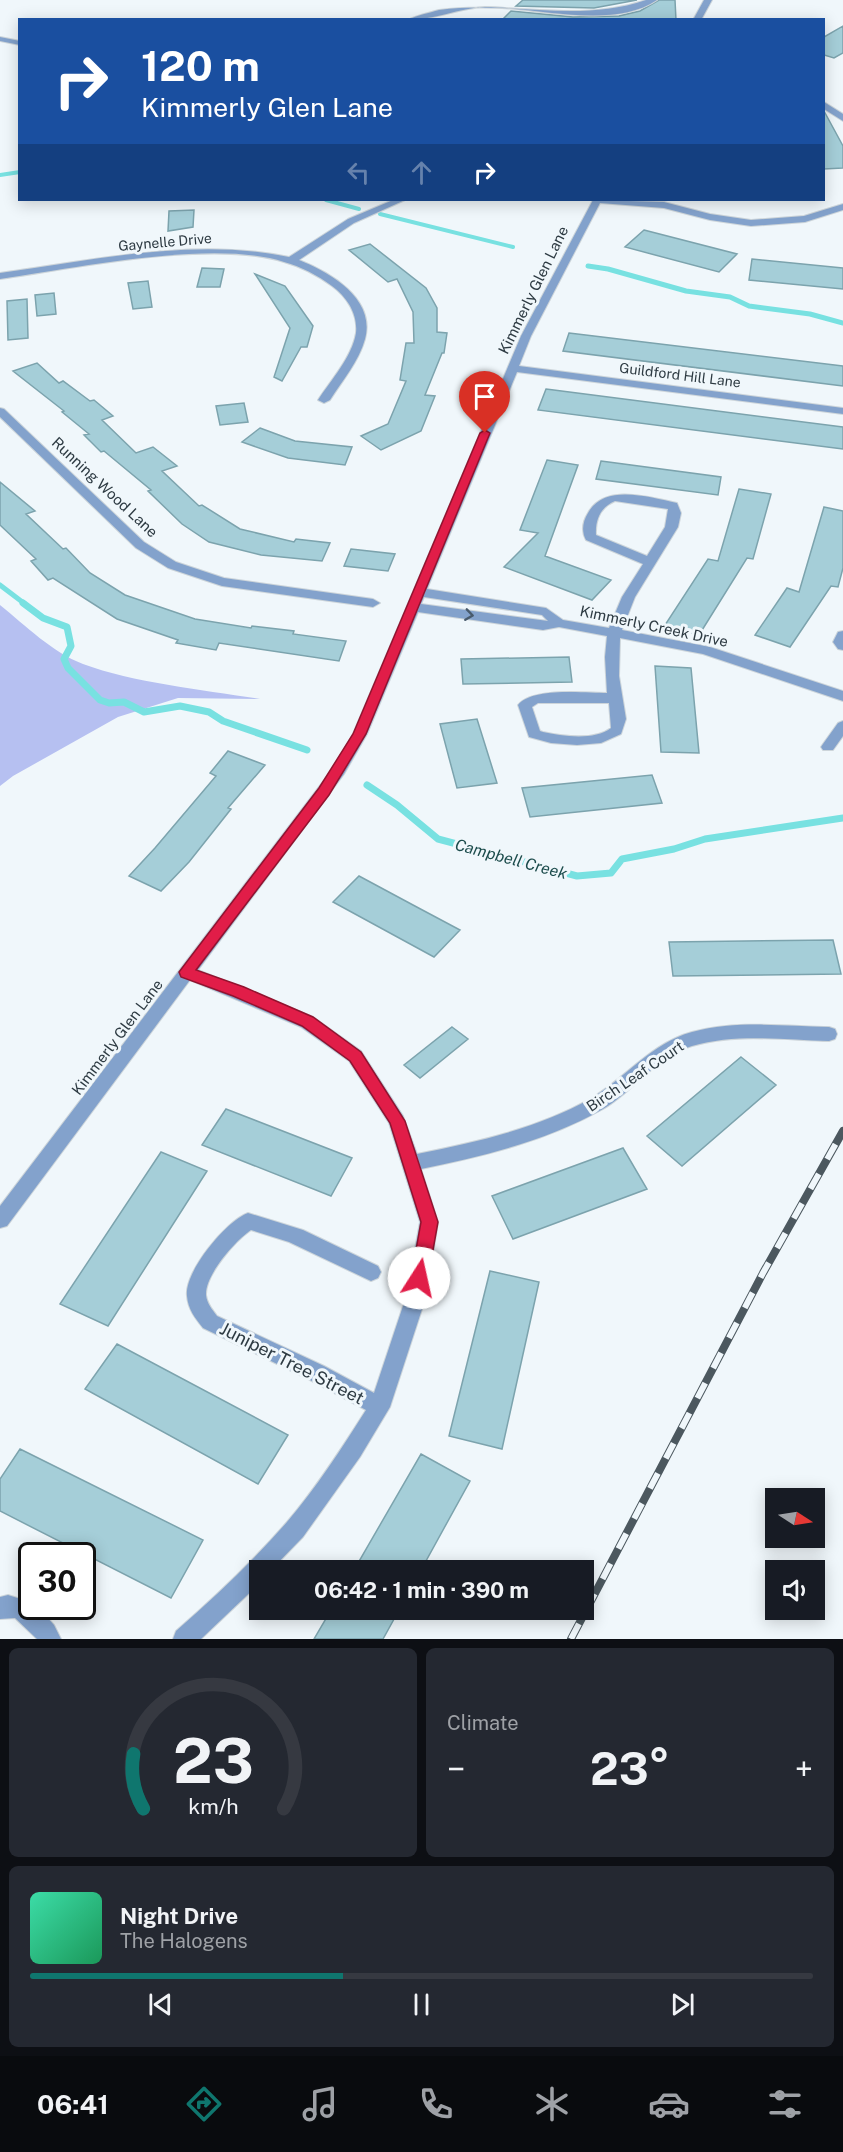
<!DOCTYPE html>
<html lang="en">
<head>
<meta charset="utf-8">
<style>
  :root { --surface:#171b24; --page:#242831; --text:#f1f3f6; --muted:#9ea1a6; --line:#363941; --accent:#0f766e }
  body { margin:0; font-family:"Public Sans",sans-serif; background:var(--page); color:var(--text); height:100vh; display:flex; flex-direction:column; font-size:22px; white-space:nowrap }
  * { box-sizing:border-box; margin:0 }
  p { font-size:20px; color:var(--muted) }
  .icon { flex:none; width:33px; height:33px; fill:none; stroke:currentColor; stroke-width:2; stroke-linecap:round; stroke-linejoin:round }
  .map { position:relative; height:1639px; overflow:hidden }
  .panel { display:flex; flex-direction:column; gap:9px; padding:9px; background:#0d0f14; flex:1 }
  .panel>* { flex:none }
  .top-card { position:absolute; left:18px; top:18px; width:807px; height:183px; border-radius:0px; box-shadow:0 3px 15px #0003; background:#1a4fa0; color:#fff; overflow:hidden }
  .needle { width:39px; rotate:102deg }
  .tools { position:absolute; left:765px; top:1488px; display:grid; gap:12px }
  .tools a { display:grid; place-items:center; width:60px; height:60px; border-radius:0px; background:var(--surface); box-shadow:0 3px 15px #0003; font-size:30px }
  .speed { position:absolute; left:18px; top:1542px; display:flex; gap:12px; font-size:30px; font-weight:700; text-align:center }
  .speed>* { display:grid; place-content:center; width:78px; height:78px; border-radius:50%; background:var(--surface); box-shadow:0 3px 15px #0003; line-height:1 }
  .speed .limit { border:3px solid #111; border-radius:9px; background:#fff; color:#111 }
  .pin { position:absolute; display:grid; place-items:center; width:51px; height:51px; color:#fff; margin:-62px -26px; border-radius:50% 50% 50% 0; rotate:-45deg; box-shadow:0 0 6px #0007 }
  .pin .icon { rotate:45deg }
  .me { position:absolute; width:66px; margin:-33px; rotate:10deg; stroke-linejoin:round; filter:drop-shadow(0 0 4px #0008) }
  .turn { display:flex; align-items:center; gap:21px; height:126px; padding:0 24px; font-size:27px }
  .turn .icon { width:78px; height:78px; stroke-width:2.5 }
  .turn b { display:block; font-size:42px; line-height:51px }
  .lanes { display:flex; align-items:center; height:57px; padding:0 24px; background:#0003; justify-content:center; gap:30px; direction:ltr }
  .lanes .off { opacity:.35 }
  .big { font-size:45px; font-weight:700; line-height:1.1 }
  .panel .card { flex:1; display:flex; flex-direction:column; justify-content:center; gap:9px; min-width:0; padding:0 21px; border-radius:9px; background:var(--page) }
  .panel .dial { align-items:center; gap:0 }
  .dial svg { height:156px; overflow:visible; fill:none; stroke:var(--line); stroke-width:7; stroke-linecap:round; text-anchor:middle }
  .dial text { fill:var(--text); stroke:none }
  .song { display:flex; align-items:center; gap:18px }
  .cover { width:72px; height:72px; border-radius:9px; background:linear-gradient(135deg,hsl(160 70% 55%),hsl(150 70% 35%)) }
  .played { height:6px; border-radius:3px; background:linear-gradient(90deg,var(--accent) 40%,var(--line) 40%) }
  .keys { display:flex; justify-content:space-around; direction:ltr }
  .heat { display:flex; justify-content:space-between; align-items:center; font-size:33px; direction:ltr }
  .panel .tiles { flex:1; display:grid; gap:9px; grid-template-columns:1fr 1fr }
  .card:last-child { grid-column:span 2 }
  .trip { position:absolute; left:249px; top:1560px; width:345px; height:60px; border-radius:0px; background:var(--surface); box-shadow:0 3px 15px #0003; font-weight:700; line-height:60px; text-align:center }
  .menu { display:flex; height:96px; justify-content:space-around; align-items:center; background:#090b0e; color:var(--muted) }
  .menu .icon { width:42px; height:42px }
  .menu .current { color:var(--accent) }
  .menu b { font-size:27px; color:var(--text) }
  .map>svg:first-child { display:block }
  .green { fill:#b6c0f1 }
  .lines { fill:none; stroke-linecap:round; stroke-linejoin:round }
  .stream-far2 { stroke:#78e1e1; stroke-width:4 }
  .stream-far1 { stroke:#78e1e1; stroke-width:5 }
  .stream { stroke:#78e1e1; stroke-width:7 }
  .building { fill:#a5ced8; stroke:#7ca3ad; stroke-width:1.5 }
  .minor-casing { stroke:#cdd5da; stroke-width:2 }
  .minor { fill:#83a2cc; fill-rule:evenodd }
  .rail-casing { stroke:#4c585f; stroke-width:8 }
  .rail { stroke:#f0f7fb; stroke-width:6; stroke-dasharray:17; stroke-linecap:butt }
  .oneway { stroke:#485a6c }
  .route { fill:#e11d48; stroke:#92132f; stroke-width:1.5 }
  .labels { text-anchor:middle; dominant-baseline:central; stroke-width:6; stroke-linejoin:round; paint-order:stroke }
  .far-street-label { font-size:14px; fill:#2e3b43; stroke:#f0f7fb }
  .street-label { font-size:15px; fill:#2e3b43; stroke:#f0f7fb }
  .water-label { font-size:16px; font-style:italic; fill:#1c4c4c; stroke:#f0f7fb }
  .near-street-label { font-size:18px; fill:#2e3b43; stroke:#f0f7fb }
</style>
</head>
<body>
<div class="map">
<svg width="843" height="1639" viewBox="0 0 843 1639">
  <rect width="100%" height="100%" fill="#f0f7fb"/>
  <path class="green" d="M0,605C26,626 52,652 83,664C134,683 205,690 260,699L178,698L118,717L13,776L0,786Z"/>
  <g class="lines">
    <path class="stream-far2" d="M0,175L20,172
      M326,200L359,209
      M380,214L513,247"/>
    <path class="stream-far1" d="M588,266L608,269L686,291L730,297L749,306L810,314L843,323
      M0,585L25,604"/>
    <path class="stream" d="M23,603L43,618L67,627L71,646L64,659L68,668L100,700L109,703L124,702L144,712L180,706L209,712L223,721L307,750
      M367,785L397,805L438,839L577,876L611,873L622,859L674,849L705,839L843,818"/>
  </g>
  <path class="building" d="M523,0H637L594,8L516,6Z
    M659,0H675L676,20H502L511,11L573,17L619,16L640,11Z
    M843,26V53L834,58L824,55V37Z
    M824,111L843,146V168L824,169Z
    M194,210L193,227L168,231L169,211Z
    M644,230L737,254L719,272L625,247Z
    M370,244L426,288L437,308V332L447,333L444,353H442L425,395L435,396L421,431L381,450L361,436L388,424L406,381L400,380L406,343H414L413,312L397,279L388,282L349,250Z
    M752,259L843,268V289L749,280Z
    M202,268L224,269L220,287H197Z
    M255,274L285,286L313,326L307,347H301L282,381L274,377L290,328Z
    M148,281L152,307L133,309L128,283Z
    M54,293L56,314L37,316L35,295Z
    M27,299L28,338L8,340L7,301Z
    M569,333L843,366V386L563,351Z
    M37,363L59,383L63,381L90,401L94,400L113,416L102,420L136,453L153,447L177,466L162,471L199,506L202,505L240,529L294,542L296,539L330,543L322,561L261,555L209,542L182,524L148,491L151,490L104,451L101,452L84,435L89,434L62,412L64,411L13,371Z
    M546,389L843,427V449L538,410Z
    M244,403L248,422L220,425L216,406Z
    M260,428L295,441L352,447L345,465L288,458L242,442Z
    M547,460L578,465L545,556L611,580L592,600L504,567L538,533L520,530Z
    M601,461L721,477L718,495L596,479Z
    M0,482L35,511L26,514L63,549L66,548L90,573L125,595L195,619L251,628L252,626L294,631L293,634L346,641L339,661L219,643L216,650L176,643L178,640L117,619L53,578L48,580L31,561L36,559L0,525Z
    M739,489L771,494L753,559L747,558L699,635L665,625L708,559L718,561Z
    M824,507L843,511V568L838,587L831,586L790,647L755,635L787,588L799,592Z
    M351,549L395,554L388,571L344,566Z
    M569,657L572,682L463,684L461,659Z
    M655,666L691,668L699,753L661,752Z
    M477,719L497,783L457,788L440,724Z
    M228,751L265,765L228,808L231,809L189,862L161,891L129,876L155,848L216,776L210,773Z
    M652,775L662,803L530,817L522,788Z
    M359,876L413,905L460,930L434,957L333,902Z
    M833,940L841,974L673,976L669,942Z
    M452,1027L468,1039L420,1078L404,1065Z
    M741,1057L776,1085L682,1166L647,1136Z
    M226,1109L352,1158L331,1196L202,1145Z
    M623,1148L647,1189L513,1239L492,1196Z
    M161,1152L207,1171L108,1326L60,1304Z
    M490,1271L539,1282L502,1449L449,1436Z
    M117,1344L288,1435L258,1484L85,1389Z
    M20,1449L203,1540L171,1598L0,1511V1479Z
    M421,1454L470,1481L421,1570H354Z
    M331,1610H399L383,1639H314Z"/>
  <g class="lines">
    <defs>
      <path id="minor" d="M646,0H657C613,30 535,7 485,7C459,8 434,20 408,20C417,15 429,13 439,10C511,0 575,24 646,0Z
        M704,0H712L701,20H693Z
        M0,37L20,41V45L0,41Z
        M824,102L843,114V121L824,109Z
        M393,200H405L354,223L299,260C329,272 376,298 365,339C359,361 342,381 330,400L324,403L318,400C331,380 352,357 356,333C358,314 347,297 332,286C317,275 302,267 284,262C213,239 76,268 0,279V273C95,260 194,237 289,257L348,219Z
        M593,200L664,202L710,214L751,220L804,216L843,204V210L805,222L751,226L710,220L664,208L600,203L531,336L519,366L843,408V414L517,372L427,589L546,608L563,620L609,628L622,597L643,564L586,540C581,531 583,521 588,513C604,483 649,497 677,503L681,513L678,527L635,597L622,630L710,647L843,691V701L703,654L620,638L619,676L626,719L621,734L601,743L577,745L551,743L529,737L518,705C532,687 585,693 607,693L605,657L607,636L559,627L543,630L418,612L367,734L344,774L198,970L313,1017L361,1051L403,1116L417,1154C477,1142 536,1129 590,1099C626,1078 651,1043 692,1032C737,1020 784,1026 829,1027L835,1029L837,1034L835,1039L829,1041C784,1040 736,1033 692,1046C657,1056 634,1091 603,1109C547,1141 484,1156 421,1169L438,1222L426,1297L390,1407L360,1457L303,1537L271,1570H260V1583L201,1639H173L176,1631C215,1597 253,1561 287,1522C316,1488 342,1448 366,1410L310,1380L203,1328C195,1318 188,1309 187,1296C184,1272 226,1221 248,1213L303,1230L378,1266L381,1272L378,1278L371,1281L289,1242L251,1230C235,1241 205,1275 206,1295C207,1304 212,1309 217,1316L324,1366L374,1393L406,1297L420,1222L389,1123L349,1061L301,1027L190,980L7,1226L0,1228V1206L334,767L353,734L521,336ZM615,501L668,509L665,527L647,556L596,535C595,519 601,507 615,501ZM424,597L542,615L548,621L421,604ZM538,703H609L611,728C594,741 562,736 543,732L540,731L532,707Z
        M0,408L4,409L144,542L176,562L224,578L373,599L380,603L373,607L222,586L168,568L136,548L0,417Z
        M843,631V650L838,649L833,642L838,632Z
        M843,721V736L833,750H823L821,747L823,744L838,723Z
        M8,1595L30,1602L32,1606H37L54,1625L61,1639H37L15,1618L0,1619V1597Z"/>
    </defs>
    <use href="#minor" class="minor-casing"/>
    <use href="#minor" class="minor"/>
    <defs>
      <path id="rail" d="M571,1639L763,1273L843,1131"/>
    </defs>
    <use href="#rail" class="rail-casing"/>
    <use href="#rail" class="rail"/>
  </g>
  <defs><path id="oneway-chevron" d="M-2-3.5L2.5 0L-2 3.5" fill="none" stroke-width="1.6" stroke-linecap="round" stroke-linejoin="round" transform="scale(1.5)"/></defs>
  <use class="oneway" href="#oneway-chevron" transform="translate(469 615) rotate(8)"/>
  <path class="route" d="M485,430L490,433L366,734L329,795L196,970L244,987L313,1017L361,1052L405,1121L438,1222L428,1278L426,1284L419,1286L413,1284L411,1278L421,1222L390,1123L350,1061L302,1026L233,996L181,977L179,972L319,788L353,734L480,433Z"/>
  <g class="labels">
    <g class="far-street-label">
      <text transform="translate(165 242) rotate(-5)">Gaynelle Drive</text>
      <text transform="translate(680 375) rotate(7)">Guildford Hill Lane</text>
    </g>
    <g class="street-label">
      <text transform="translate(533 290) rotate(-64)">Kimmerly Glen Lane</text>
      <text transform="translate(105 487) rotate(43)">Running Wood Lane</text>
      <text transform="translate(654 626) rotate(12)">Kimmerly Creek Drive</text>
      <text transform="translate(117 1037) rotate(-53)">Kimmerly Glen Lane</text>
      <text transform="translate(635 1076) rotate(-34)">Birch Leaf Court</text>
    </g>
    <g class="water-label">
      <text transform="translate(511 859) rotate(15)">Campbell Creek</text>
    </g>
    <g class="near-street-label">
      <text transform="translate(292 1363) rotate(27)">Juniper Tree Street</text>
    </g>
  </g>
</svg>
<div class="tools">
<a><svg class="needle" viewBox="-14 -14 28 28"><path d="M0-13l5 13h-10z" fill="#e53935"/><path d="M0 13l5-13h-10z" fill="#9ea1a6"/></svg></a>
<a><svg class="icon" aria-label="sound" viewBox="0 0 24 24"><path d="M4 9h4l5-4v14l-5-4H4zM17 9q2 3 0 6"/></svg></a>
</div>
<div class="speed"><div class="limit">30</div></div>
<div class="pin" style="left:485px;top:433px;background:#d93025"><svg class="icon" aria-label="arrive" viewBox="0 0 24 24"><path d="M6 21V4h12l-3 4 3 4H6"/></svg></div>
<svg class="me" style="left:419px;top:1278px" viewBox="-20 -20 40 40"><circle r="19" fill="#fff"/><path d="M0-13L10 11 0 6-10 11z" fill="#e11d48"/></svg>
<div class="trip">06:42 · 1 min · 390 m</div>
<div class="top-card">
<div class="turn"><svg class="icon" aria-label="right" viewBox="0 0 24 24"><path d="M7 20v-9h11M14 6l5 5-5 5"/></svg><div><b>120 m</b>Kimmerly Glen Lane</div></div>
<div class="lanes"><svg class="icon off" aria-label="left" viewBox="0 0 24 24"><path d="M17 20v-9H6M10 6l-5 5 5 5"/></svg><svg class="icon off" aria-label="ahead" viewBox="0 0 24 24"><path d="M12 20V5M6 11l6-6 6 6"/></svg><svg class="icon" aria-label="right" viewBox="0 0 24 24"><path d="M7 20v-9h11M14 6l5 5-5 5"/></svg></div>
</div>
</div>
<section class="panel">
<div class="tiles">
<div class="card dial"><svg viewBox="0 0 100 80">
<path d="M14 69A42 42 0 1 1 86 69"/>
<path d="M14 69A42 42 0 0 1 9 41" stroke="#0f766e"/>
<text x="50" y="56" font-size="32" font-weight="700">23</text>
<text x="50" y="72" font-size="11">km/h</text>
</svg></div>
<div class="card"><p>Climate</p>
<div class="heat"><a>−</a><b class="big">23°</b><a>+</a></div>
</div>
<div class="card">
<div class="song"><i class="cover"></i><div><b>Night Drive</b><p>The Halogens</p></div></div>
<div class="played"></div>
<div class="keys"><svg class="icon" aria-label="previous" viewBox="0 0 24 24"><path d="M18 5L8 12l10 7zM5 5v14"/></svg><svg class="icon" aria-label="pause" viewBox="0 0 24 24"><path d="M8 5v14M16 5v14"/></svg><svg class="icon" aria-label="next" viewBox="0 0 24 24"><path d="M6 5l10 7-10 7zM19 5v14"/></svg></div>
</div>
</div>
</section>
<nav class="menu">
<b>06:41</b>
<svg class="icon current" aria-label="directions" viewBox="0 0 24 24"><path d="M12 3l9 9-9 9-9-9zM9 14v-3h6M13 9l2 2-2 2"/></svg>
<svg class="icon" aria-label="music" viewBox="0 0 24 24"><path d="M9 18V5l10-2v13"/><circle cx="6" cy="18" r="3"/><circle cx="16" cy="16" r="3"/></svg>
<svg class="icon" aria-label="phone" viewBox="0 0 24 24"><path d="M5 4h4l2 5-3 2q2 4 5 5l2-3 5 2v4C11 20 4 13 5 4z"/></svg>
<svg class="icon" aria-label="climate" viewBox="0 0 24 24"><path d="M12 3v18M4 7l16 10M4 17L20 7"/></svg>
<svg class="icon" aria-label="car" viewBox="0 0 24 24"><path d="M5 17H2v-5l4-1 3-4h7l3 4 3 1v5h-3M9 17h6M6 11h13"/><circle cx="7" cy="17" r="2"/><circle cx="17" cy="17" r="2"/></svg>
<svg class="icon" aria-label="filters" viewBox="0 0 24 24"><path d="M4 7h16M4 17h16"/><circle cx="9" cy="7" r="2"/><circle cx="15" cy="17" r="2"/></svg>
</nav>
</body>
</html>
